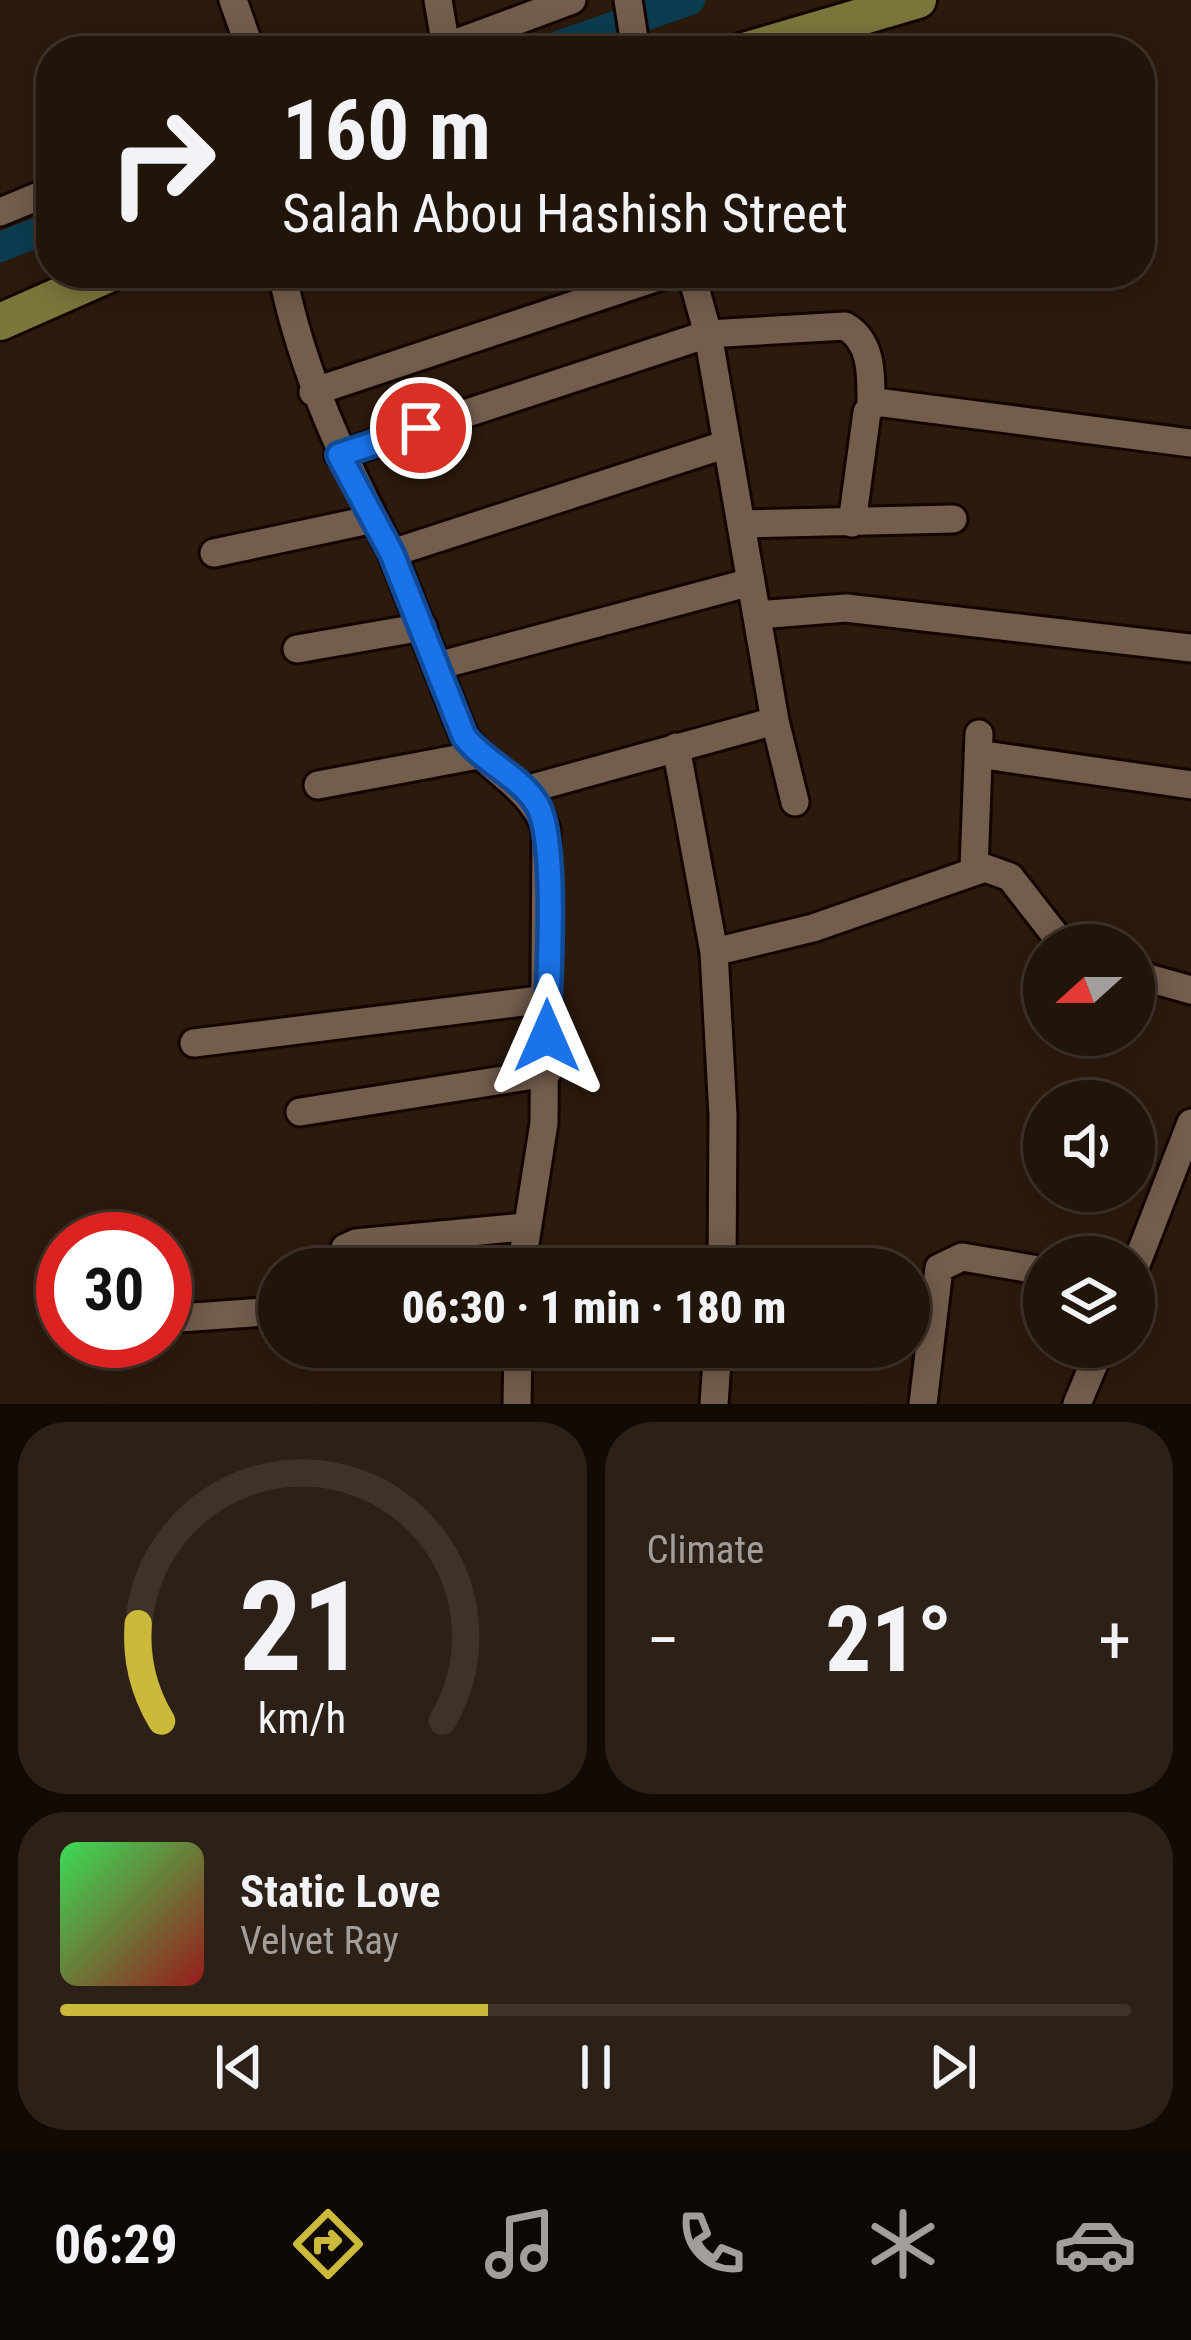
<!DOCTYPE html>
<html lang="en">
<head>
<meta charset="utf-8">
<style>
  :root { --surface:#211409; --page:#2d2117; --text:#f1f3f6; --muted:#a29e9c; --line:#3e332a; --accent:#cbba39 }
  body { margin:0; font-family:"Roboto Condensed",sans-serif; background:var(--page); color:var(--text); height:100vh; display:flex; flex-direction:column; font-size:45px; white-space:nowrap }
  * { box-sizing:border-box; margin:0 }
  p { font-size:39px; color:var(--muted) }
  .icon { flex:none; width:66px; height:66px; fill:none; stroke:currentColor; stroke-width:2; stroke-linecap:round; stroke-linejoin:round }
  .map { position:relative; height:1404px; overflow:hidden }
  .drawer { display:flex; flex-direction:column; gap:18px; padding:18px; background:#120b05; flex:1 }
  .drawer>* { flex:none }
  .banner { position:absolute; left:36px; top:36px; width:1119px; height:252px; border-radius:48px; box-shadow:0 6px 30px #0003,0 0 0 3px var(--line); background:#211409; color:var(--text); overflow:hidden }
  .needle { width:78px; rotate:249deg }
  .controls { position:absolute; left:1023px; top:924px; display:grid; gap:24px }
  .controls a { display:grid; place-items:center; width:132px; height:132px; border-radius:50%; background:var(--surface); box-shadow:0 6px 30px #0003,0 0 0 3px var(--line); font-size:60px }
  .speed { position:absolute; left:36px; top:1212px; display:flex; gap:24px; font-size:60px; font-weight:700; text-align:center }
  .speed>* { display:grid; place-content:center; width:156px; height:156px; border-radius:50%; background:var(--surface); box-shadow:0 6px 30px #0003,0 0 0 3px var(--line); line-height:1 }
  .speed .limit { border:18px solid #d22; background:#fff; color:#111 }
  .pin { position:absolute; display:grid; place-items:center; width:102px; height:102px; color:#fff; margin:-51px; border:6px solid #fff; border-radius:50%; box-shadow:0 3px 12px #0007 }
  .me { position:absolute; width:132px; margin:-66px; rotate:0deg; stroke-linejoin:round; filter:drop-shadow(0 0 9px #0008) }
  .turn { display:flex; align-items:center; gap:42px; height:252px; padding:0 48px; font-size:54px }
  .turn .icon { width:156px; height:156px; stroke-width:2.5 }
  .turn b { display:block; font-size:84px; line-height:102px }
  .big { font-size:90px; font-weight:800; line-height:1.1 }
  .drawer .card { flex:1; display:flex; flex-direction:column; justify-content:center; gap:18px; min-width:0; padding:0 42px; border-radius:48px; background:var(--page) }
  .drawer .dial { align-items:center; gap:0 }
  .dial svg { height:312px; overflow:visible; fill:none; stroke:var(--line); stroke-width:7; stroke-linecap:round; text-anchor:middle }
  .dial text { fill:var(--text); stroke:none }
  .song { display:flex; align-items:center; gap:36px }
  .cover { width:144px; height:144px; border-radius:18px; background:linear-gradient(135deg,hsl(130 70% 55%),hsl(0 70% 35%)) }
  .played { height:12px; border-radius:6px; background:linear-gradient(90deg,var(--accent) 40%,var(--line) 40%) }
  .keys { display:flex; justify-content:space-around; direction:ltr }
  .heat { display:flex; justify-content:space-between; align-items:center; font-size:66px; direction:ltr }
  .drawer .tiles { flex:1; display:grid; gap:18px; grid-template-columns:1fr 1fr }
  .card:last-child { grid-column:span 2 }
  .trip { position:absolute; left:258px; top:1248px; width:672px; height:120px; border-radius:60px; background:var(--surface); box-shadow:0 6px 30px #0003,0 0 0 3px var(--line); font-weight:800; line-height:120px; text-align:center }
  .menu { display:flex; height:192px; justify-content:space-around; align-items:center; background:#0d0804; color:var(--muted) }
  .menu .icon { width:84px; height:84px }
  .menu .on { color:var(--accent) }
  .menu b { font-size:54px; color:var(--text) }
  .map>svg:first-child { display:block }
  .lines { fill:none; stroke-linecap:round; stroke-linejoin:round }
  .canal { stroke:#0b3c50; stroke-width:30 }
  .street-casing { stroke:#140500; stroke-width:33 }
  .secondary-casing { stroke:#140500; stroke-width:42 }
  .street { stroke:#735d4d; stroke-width:27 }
  .secondary { stroke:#7b763b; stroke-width:36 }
  .route-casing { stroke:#114b97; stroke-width:30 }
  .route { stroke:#1a73e8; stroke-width:21 }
</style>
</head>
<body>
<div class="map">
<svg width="1191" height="1404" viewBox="0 0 1191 1404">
  <rect width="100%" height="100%" fill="#2c1a0c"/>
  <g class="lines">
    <path class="canal" d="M544,51L690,0
      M0,247L51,227"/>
    <defs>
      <path id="street" d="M233,0L251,51
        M438,0L446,47
        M628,0L636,51
        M435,51L572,0
        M0,212L51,191
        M282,273C303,376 344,461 392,553
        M691,273L708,334L775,721L795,802
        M313,392L670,273
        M339,455L708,334L845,326C873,342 871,376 871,405
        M852,523L867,412L876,402L1191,443
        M742,524L953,519
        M214,553L374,519
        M757,615L846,608L1191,648
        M297,649L423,627
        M437,666L751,582
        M676,747L714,952L723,1115L722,1269
        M978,754L1191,785
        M318,785L478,755
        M525,790L775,721
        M974,869L979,734
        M714,952L813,928L985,868L1010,877L1063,945
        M1134,974L1191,990
        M194,1043L548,999
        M300,1112L547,1073
        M336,1269L345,1248L356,1243L523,1227
        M521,1269L544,1123L546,829C530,785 490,772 464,736L392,553L727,444
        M1134,1270L1191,1123
        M165,1319L279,1311
        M517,1404L518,1347
        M714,1404L718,1347
        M923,1404L939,1268L962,1257L1044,1271
        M1077,1404L1101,1347"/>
      <path id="secondary" d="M744,51L918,0
        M0,322L111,273"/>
    </defs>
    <use href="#street" class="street-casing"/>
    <use href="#secondary" class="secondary-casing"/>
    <use href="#street" class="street"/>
    <use href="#secondary" class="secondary"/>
  </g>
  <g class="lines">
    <defs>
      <path id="route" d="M421,428L339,455L392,554L464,736C484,763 522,777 538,806C558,844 548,986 547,1036"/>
    </defs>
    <use href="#route" class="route-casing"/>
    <use href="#route" class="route"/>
  </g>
</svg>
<div class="controls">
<a><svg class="needle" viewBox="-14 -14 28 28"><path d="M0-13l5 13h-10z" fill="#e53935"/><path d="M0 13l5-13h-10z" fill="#a29e9c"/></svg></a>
<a><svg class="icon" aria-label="sound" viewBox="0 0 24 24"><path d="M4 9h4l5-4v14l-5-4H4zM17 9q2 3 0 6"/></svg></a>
<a><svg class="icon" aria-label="layers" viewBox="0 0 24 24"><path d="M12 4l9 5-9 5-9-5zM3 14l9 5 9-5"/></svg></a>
</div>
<div class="speed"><div class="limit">30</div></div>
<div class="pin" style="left:421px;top:428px;background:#d93025"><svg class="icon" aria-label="arrive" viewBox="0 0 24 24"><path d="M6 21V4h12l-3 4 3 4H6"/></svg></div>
<svg class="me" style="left:547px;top:1036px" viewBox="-20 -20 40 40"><path d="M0-17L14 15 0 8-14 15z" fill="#1a73e8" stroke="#fff" stroke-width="4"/></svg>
<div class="trip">06:30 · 1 min · 180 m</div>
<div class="banner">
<div class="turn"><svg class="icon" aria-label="right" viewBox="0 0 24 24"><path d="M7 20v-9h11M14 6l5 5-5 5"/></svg><div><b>160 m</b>Salah Abou Hashish Street</div></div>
</div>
</div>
<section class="drawer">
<div class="tiles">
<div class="card dial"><svg viewBox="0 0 100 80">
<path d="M14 69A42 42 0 1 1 86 69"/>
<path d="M14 69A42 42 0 0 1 8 44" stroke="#cbba39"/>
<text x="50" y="56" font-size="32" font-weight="700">21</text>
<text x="50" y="72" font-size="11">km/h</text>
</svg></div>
<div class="card"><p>Climate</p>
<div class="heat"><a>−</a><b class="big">21°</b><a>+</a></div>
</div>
<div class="card">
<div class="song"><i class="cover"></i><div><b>Static Love</b><p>Velvet Ray</p></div></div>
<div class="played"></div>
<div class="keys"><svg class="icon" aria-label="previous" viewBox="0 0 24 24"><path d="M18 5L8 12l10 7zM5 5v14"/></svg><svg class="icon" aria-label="pause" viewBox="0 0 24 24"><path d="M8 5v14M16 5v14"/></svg><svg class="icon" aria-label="next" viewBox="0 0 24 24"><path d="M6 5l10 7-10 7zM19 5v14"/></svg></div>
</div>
</div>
</section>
<nav class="menu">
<b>06:29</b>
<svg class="icon on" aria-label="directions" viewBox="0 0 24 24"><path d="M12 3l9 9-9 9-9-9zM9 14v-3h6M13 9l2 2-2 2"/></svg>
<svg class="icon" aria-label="music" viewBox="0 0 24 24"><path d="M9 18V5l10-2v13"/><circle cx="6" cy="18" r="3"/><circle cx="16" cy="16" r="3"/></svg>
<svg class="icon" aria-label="phone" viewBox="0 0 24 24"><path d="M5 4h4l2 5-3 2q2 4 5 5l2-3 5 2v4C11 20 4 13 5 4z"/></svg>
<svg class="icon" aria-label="climate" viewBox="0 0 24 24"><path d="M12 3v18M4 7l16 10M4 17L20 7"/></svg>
<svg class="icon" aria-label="car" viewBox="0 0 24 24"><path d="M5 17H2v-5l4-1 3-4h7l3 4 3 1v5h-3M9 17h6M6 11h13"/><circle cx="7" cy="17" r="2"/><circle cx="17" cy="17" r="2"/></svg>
</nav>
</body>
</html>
